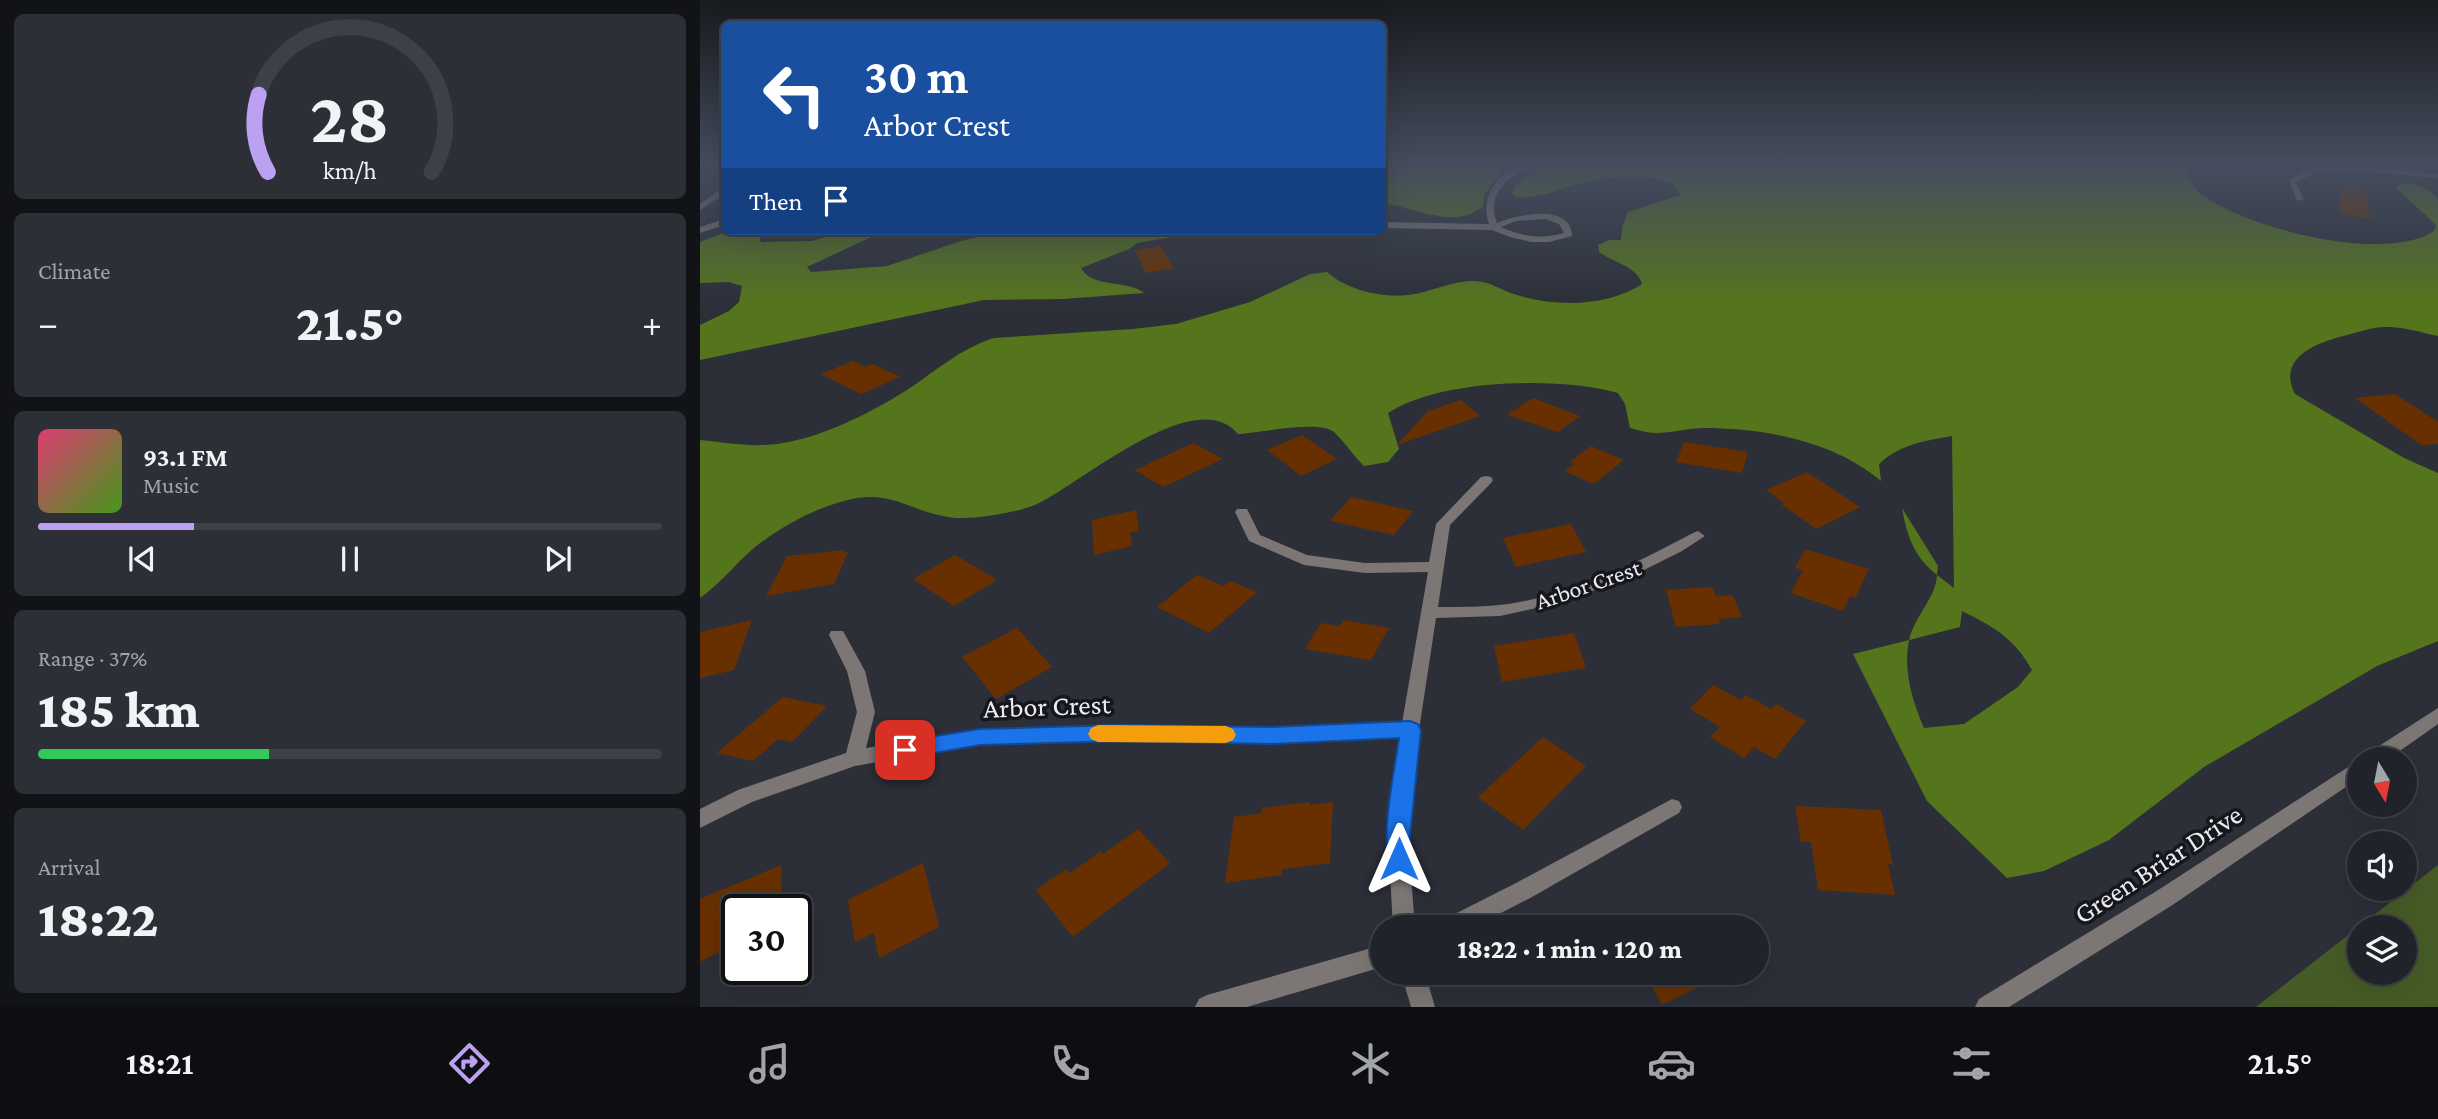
<!DOCTYPE html>
<html lang="en">
<head>
<meta charset="utf-8">
<style>
  :root { --surface:#21232a; --page:#2d2f36; --text:#f1f3f6; --muted:#a2a4a8; --line:#3e4047; --accent:#bca0f2 }
  body { margin:0; font-family:"Crimson Pro",serif; background:var(--page); color:var(--text); height:100vh; display:flex; flex-direction:column; font-size:26px; white-space:nowrap }
  * { box-sizing:border-box; margin:0 }
  p { font-size:23px; color:var(--muted) }
  .icon { flex:none; width:38px; height:38px; fill:none; stroke:currentColor; stroke-width:2; stroke-linecap:round; stroke-linejoin:round }
  .map { position:relative; flex:1; overflow:hidden }
  .sheet { display:flex; flex-direction:column; gap:14px; padding:14px; background:#121317; width:700px }
  .sheet>* { flex:none }
  .guide { position:absolute; left:21px; top:21px; width:665px; height:214px; border-radius:10px; box-shadow:0 7px 28px #0002,0 0 0 2px var(--line); background:#1a4fa0; color:#fff; overflow:hidden }
  .needle { width:46px; rotate:170deg }
  .tools { position:absolute; left:1647px; top:747px; display:grid; gap:14px }
  .tools a { display:grid; place-items:center; width:70px; height:70px; border-radius:50%; background:var(--surface); box-shadow:0 7px 28px #0002,0 0 0 2px var(--line); font-size:35px }
  .speed { position:absolute; left:21px; top:894px; display:flex; gap:14px; font-size:35px; font-weight:700; text-align:center }
  .speed>* { display:grid; place-content:center; width:91px; height:91px; border-radius:50%; background:var(--surface); box-shadow:0 7px 28px #0002,0 0 0 2px var(--line); line-height:1 }
  .speed .limit { border:4px solid #111; border-radius:10px; background:#fff; color:#111 }
  .pin { position:absolute; display:grid; place-items:center; width:60px; height:60px; color:#fff; margin:-30px; border-radius:14px; box-shadow:0 4px 10px #0006 }
  .me { position:absolute; width:77px; margin:-38px; rotate:0deg; stroke-linejoin:round; filter:drop-shadow(0 0 5px #0008) }
  .turn { display:flex; align-items:center; gap:24px; height:147px; padding:0 28px; font-size:32px }
  .turn .icon { width:91px; height:91px; stroke-width:2.5 }
  .turn b { display:block; font-size:49px; line-height:60px }
  .then { display:flex; align-items:center; height:66px; padding:0 28px; background:#0003; gap:14px; font-size:26px }
  .big { font-size:52px; font-weight:800; line-height:1.1 }
  .sheet .card { flex:1; display:flex; flex-direction:column; justify-content:center; gap:10px; min-width:0; padding:0 24px; border-radius:10px; background:var(--page) }
  .sheet .dial { align-items:center; gap:0 }
  .dial svg { height:182px; overflow:visible; fill:none; stroke:var(--line); stroke-width:7; stroke-linecap:round; text-anchor:middle }
  .dial text { fill:var(--text); stroke:none }
  .song { display:flex; align-items:center; gap:21px }
  .cover { width:84px; height:84px; border-radius:10px; background:linear-gradient(135deg,hsl(340 70% 55%),hsl(100 70% 35%)) }
  .played { height:7px; border-radius:4px; background:linear-gradient(90deg,var(--accent) 25%,var(--line) 25%) }
  .keys { display:flex; justify-content:space-around; direction:ltr }
  .heat { display:flex; justify-content:space-between; align-items:center; font-size:38px; direction:ltr }
  .charge { height:10px; border-radius:5px; background:linear-gradient(90deg,#34c759 37%,var(--line) 0) }
  .trip { position:absolute; left:670px; top:915px; width:399px; height:70px; border-radius:35px; background:var(--surface); box-shadow:0 7px 28px #0002,0 0 0 2px var(--line); font-weight:800; line-height:70px; text-align:center }
  .menu { display:flex; height:112px; justify-content:space-around; align-items:center; background:#0d0e11; color:var(--muted) }
  .menu .icon { width:49px; height:49px }
  .menu .active { color:var(--accent) }
  .menu b { font-size:32px; color:var(--text) }
  main { display:flex; flex:1; min-height:0 }
  .map>svg:first-child { display:block }
  .green { fill:#465c26; fill-rule:evenodd }
  .forest { fill:#55751c; fill-rule:evenodd }
  .building { fill:#683000 }
  .lines { fill:none; stroke-linecap:round; stroke-linejoin:round }
  .minor { fill:#7c7674; fill-rule:evenodd }
  .tertiary { fill:#7c7674; fill-rule:evenodd }
  .route { fill:#1a73e8; stroke:#114b97; stroke-width:2 }
  .slow { fill:#f59e0b }
  .labels { text-anchor:middle; dominant-baseline:central; stroke-width:7; stroke-linejoin:round; paint-order:stroke }
  .street-label { font-size:24px; fill:#eaecf2; stroke:#16171c }
  .near-street-label { font-size:28px; fill:#eaecf2; stroke:#16171c }
</style>
</head>
<body>
<main>
<section class="sheet">
<div class="card dial"><svg viewBox="0 0 100 80">
<path d="M14 69A42 42 0 1 1 86 69"/>
<path d="M14 69A42 42 0 0 1 10 35" stroke="#bca0f2"/>
<text x="50" y="56" font-size="32" font-weight="700">28</text>
<text x="50" y="72" font-size="11">km/h</text>
</svg></div>
<div class="card"><p>Climate</p>
<div class="heat"><a>−</a><b class="big">21.5°</b><a>+</a></div>
</div>
<div class="card">
<div class="song"><i class="cover"></i><div><b>93.1 FM</b><p>Music</p></div></div>
<div class="played"></div>
<div class="keys"><svg class="icon" aria-label="previous" viewBox="0 0 24 24"><path d="M18 5L8 12l10 7zM5 5v14"/></svg><svg class="icon" aria-label="pause" viewBox="0 0 24 24"><path d="M8 5v14M16 5v14"/></svg><svg class="icon" aria-label="next" viewBox="0 0 24 24"><path d="M6 5l10 7-10 7zM19 5v14"/></svg></div>
</div>
<div class="card"><p>Range · 37%</p><b class="big">185 km</b><div class="charge"></div></div>
<div class="card"><p>Arrival</p><b class="big">18:22</b></div>
</section>
<div class="map">
<svg width="1738" height="1007" viewBox="0 0 1738 1007">
  <rect width="100%" height="100%" fill="#2c2f38"/>
  <path class="green" d="M1738,865V1007H1556ZM1659,928H1704V973H1659Z"/>
  <path class="forest" d="M708,165H806L784,195L783,206C755,231 714,207 683,203V171Z
    M854,165H1492L1485,173C1490,180 1494,189 1501,194C1546,228 1684,264 1734,231L1736,226L1731,220L1695,187C1708,179 1731,187 1738,200V336C1720,332 1702,326 1684,327C1673,327 1662,331 1651,334C1622,341 1575,355 1595,394L1704,458L1738,473V641L1677,666L1504,767L1409,840L1344,871L1307,878L1227,801L1153,654L1209,640C1214,617 1236,598 1237,575C1214,557 1207,536 1202,508L1238,566L1237,575L1254,588L1252,436C1224,441 1200,444 1179,464L1181,481C1134,441 1064,428 1004,428C988,428 972,433 956,433C948,433 938,430 930,428L925,404L918,393C860,376 739,379 688,413L699,449L688,462L664,466C653,456 646,443 635,433C621,419 560,433 538,434C496,382 379,485 337,504C318,513 267,521 248,517C199,508 189,486 134,504C106,513 78,529 55,547C36,563 21,583 0,598V440C21,442 43,446 64,445C110,444 169,414 207,390C236,371 261,348 294,338L433,329L476,324L550,302L610,274L627,272C647,290 682,298 708,295C732,292 752,280 776,281C792,282 802,291 817,295C855,307 907,307 942,284C938,267 913,262 899,252L898,245L909,240H921L923,224L928,212L980,195L975,185C947,172 910,176 881,183C858,189 840,199 816,197L812,193C818,177 839,170 854,165ZM1262,611C1294,627 1314,638 1332,670L1318,687L1264,724L1224,728C1212,700 1203,671 1209,640L1260,627Z
    M28,231H68L59,237L61,242L112,241L146,231H184L107,267L111,272L187,266L261,241L303,231H508L437,243L429,249L381,268C392,289 428,279 444,293L363,299L284,300L0,360V325L29,311L39,302L42,286L29,282L0,283V242Z"/>
  <path class="building" d="M1642,185L1668,189L1669,219L1639,212Z
    M461,246L474,268L446,273L435,250Z
    M153,361L165,367L173,364L200,377L161,394L121,374Z
    M1695,394L1738,422V444L1721,445L1655,398Z
    M833,398L880,416L858,432L807,415Z
    M761,400L780,416L697,445L728,411Z
    M602,435L637,459L601,476L567,450Z
    M984,442L1048,452L1042,473L976,462Z
    M493,443L523,459L463,487L435,470Z
    M891,446L924,460L894,484L864,471L874,464L870,462Z
    M1107,472L1160,507L1116,529L1081,504L1084,503L1066,490Z
    M651,497L713,511L694,535L630,521Z
    M436,510L439,531L430,533L432,546L394,555L392,520Z
    M871,524L886,552L816,567L803,538Z
    M1105,549L1169,569L1155,598L1150,596L1143,611L1091,593L1103,570L1095,568Z
    M144,550L142,553L148,552L134,584L66,596L87,556Z
    M255,555L297,580L254,606L213,579Z
    M497,575L524,586L530,581L557,592L509,633L457,607Z
    M1012,587L1016,596L1033,595L1042,617L1019,619L1020,624L976,627L966,590Z
    M52,620L34,670L0,678V632Z
    M643,620L689,628L671,660L605,649L621,623L639,626Z
    M317,628L352,667L296,699L262,657Z
    M874,633L886,668L802,682L794,646Z
    M1013,685L1041,700L1046,695L1071,709L1076,704L1106,721L1075,759L1054,747L1044,758L1010,737L1020,727L990,709Z
    M83,697L127,706L92,742L78,739L53,761L17,753Z
    M843,737L886,766L823,830L778,797Z
    M610,802V805L633,802L630,863L582,869L581,875L525,883L534,817L562,813V808Z
    M1095,806L1181,810L1193,865L1188,864L1195,895L1118,890L1111,842H1101Z
    M438,829L470,863L373,937L336,890L366,869L370,873L401,851L403,854Z
    M223,863L239,927L179,958L174,933L155,942L148,900Z
    M81,865L82,910H37V942L0,962V899Z
    M945,973H1027L962,1005Z"/>
  <g class="lines">
    <path class="minor" d="M819,165H829C808,179 786,193 797,223C816,215 871,202 872,236L849,242H831L810,237L792,230L682,228V222L789,224C780,199 795,176 819,165ZM845,219L859,224L864,233C842,239 822,237 801,227L816,221Z
      M1640,165L1738,174V178L1635,169L1618,171L1596,183L1604,199L1597,201L1589,180L1613,167Z
      M21,189H24V194L0,210V204Z
      M24,219V225L0,233V227Z
      M786,476L791,477L793,480L791,483L750,525L738,607C761,607 785,607 808,604C874,594 935,564 993,533L998,531L1005,536L982,551L936,574L864,602L800,616L736,618L719,730L708,836L715,928H693L688,836L700,738L572,742L418,740L280,744L155,766L52,802L0,828V809L38,790L146,753L157,712L147,671L129,635L131,631H143L165,671L175,712L166,748L280,730L418,726L572,728L702,723L728,572L665,573L604,565L549,541L535,512L537,509H547L560,535L607,555L665,563L729,562L736,524L781,477Z
      M972,799L979,801L982,807L979,813L832,897L772,928H738L741,921L816,883Z
      M682,945V967L547,1007H495L499,999L507,995Z
      M701,973H725L735,1007H711Z"/>
    <path class="tertiary" d="M1738,708V724L1687,760H1663L1665,755Z
      M1659,760V778L1471,906L1309,1007H1275L1279,999L1455,892Z"/>
  </g>
  <linearGradient id="sky" x2="0" y2="1"><stop stop-color="#181a1f"/><stop offset="0.54" stop-color="#454d5e"/><stop offset="1" stop-color="#454d5e" stop-opacity="0"/></linearGradient>
  <rect width="1738" height="306" fill="url(#sky)"/>
  <path class="route" d="M710,721L718,724L721,730L710,836L711,859L708,866L699,869L691,866C679,840 695,769 699,738L572,744L418,741L280,745L205,758L197,756L194,750L197,743L205,741L280,729L418,725L572,727Z"/>
  <path class="slow" d="M398,725L526,726L533,729L536,735L533,740L526,743L398,742L391,739L388,734L391,728Z"/>
  <g class="labels">
    <g class="street-label">
      <text transform="translate(888 584) rotate(-19)">Arbor Crest</text>
    </g>
    <g class="near-street-label">
      <text transform="translate(347 706) rotate(-2)">Arbor Crest</text>
      <text transform="translate(1458 864) rotate(-33)">Green Briar Drive</text>
    </g>
  </g>
</svg>
<div class="tools">
<a><svg class="needle" viewBox="-14 -14 28 28"><path d="M0-13l5 13h-10z" fill="#e53935"/><path d="M0 13l5-13h-10z" fill="#a2a4a8"/></svg></a>
<a><svg class="icon" aria-label="sound" viewBox="0 0 24 24"><path d="M4 9h4l5-4v14l-5-4H4zM17 9q2 3 0 6"/></svg></a>
<a><svg class="icon" aria-label="layers" viewBox="0 0 24 24"><path d="M12 4l9 5-9 5-9-5zM3 14l9 5 9-5"/></svg></a>
</div>
<div class="speed"><div class="limit">30</div></div>
<div class="pin" style="left:205px;top:750px;background:#d93025"><svg class="icon" aria-label="arrive" viewBox="0 0 24 24"><path d="M6 21V4h12l-3 4 3 4H6"/></svg></div>
<svg class="me" style="left:699px;top:859px" viewBox="-20 -20 40 40"><path d="M0-17L14 15 0 8-14 15z" fill="#1a73e8" stroke="#fff" stroke-width="4"/></svg>
<div class="trip">18:22 · 1 min · 120 m</div>
<div class="guide">
<div class="turn"><svg class="icon" aria-label="left" viewBox="0 0 24 24"><path d="M17 20v-9H6M10 6l-5 5 5 5"/></svg><div><b>30 m</b>Arbor Crest</div></div>
<div class="then">Then<svg class="icon" aria-label="arrive" viewBox="0 0 24 24"><path d="M6 21V4h12l-3 4 3 4H6"/></svg></div>
</div>
</div>
</main>
<nav class="menu">
<b>18:21</b>
<svg class="icon active" aria-label="directions" viewBox="0 0 24 24"><path d="M12 3l9 9-9 9-9-9zM9 14v-3h6M13 9l2 2-2 2"/></svg>
<svg class="icon" aria-label="music" viewBox="0 0 24 24"><path d="M9 18V5l10-2v13"/><circle cx="6" cy="18" r="3"/><circle cx="16" cy="16" r="3"/></svg>
<svg class="icon" aria-label="phone" viewBox="0 0 24 24"><path d="M5 4h4l2 5-3 2q2 4 5 5l2-3 5 2v4C11 20 4 13 5 4z"/></svg>
<svg class="icon" aria-label="climate" viewBox="0 0 24 24"><path d="M12 3v18M4 7l16 10M4 17L20 7"/></svg>
<svg class="icon" aria-label="car" viewBox="0 0 24 24"><path d="M5 17H2v-5l4-1 3-4h7l3 4 3 1v5h-3M9 17h6M6 11h13"/><circle cx="7" cy="17" r="2"/><circle cx="17" cy="17" r="2"/></svg>
<svg class="icon" aria-label="filters" viewBox="0 0 24 24"><path d="M4 7h16M4 17h16"/><circle cx="9" cy="7" r="2"/><circle cx="15" cy="17" r="2"/></svg>
<b>21.5°</b>
</nav>
</body>
</html>
